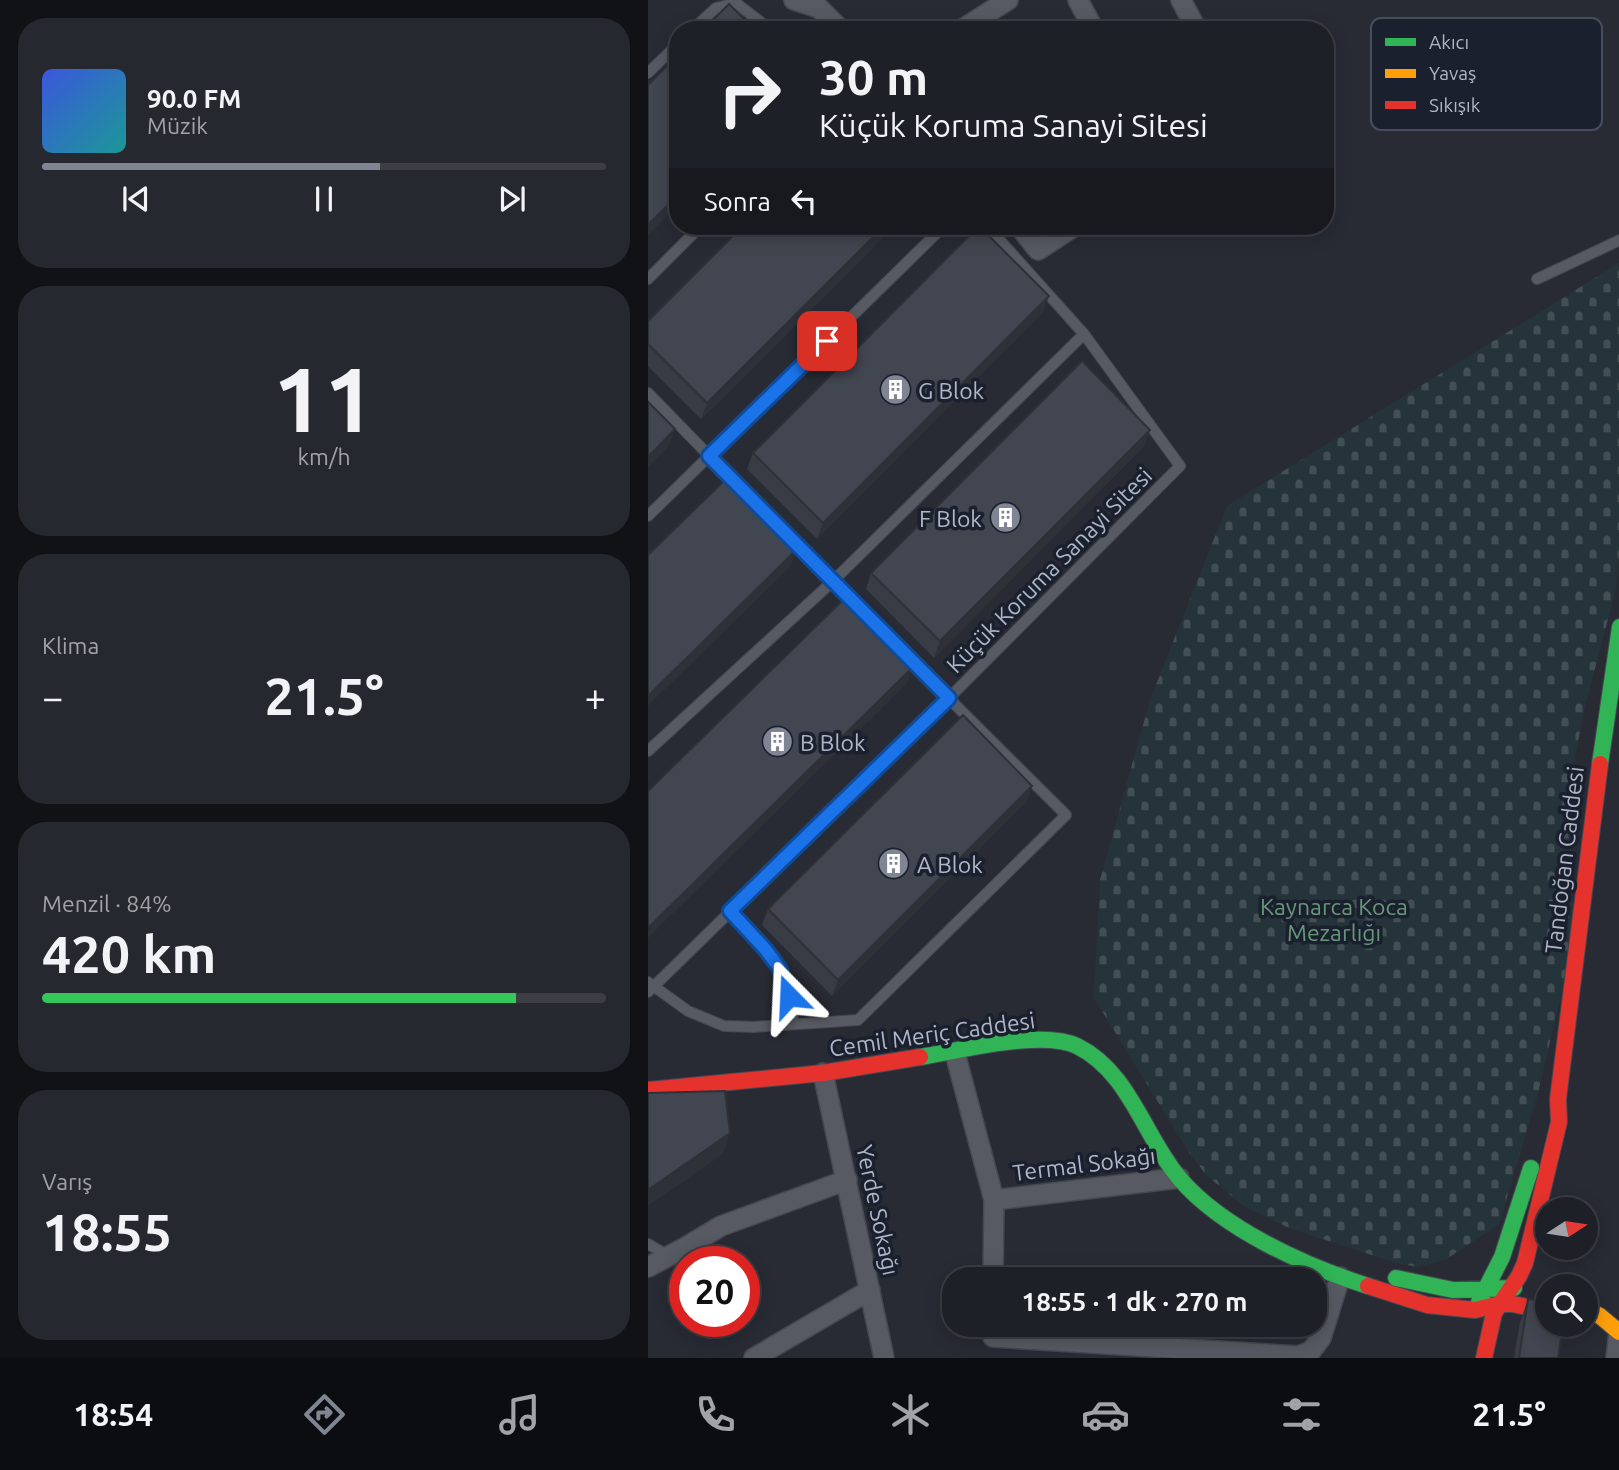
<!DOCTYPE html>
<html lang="tr">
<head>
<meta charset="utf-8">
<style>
  :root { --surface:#1e2027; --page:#26282f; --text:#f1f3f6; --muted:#a1a3a7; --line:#3c3e44; --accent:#808593 }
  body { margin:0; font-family:Ubuntu,sans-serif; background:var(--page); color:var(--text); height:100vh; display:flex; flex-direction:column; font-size:26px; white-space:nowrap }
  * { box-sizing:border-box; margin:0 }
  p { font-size:23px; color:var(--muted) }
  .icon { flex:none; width:38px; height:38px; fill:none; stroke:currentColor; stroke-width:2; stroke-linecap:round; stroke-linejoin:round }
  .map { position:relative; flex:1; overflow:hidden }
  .panel { display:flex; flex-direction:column; gap:18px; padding:18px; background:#101215; width:648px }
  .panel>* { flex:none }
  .top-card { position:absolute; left:21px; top:21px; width:665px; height:214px; border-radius:28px; box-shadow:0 4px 18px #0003,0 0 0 2px var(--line); background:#1e2027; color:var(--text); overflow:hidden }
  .needle { width:46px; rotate:78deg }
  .tools { position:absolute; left:887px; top:1197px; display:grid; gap:14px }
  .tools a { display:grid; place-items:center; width:63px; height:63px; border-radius:50%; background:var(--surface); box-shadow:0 4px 18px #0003,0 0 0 2px var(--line); font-size:35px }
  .speed { position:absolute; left:21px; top:1246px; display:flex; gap:14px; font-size:35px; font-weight:700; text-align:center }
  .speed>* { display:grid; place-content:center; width:91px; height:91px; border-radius:50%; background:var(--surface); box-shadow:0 4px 18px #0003,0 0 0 2px var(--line); line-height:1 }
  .speed .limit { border:10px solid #d22; background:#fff; color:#111 }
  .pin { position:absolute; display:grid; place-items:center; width:60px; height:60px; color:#fff; margin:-30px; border-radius:14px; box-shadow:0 4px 10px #0006 }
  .me { position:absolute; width:77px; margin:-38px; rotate:339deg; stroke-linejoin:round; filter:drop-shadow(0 0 5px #0008) }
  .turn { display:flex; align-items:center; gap:24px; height:147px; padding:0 35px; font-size:32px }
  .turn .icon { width:91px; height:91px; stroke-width:2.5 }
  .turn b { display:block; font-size:49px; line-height:60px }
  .then { display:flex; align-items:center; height:66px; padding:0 35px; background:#0003; gap:14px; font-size:26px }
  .big { font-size:52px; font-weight:700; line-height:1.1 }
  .panel .card { flex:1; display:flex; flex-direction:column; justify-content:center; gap:10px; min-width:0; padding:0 24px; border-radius:28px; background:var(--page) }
  .panel .dial { align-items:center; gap:0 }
  .dial b { font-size:91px; line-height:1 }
  .song { display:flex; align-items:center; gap:21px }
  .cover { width:84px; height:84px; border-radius:10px; background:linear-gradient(135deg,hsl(230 70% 55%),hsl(180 70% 35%)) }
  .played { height:7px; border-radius:4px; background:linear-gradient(90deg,var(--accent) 60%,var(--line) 60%) }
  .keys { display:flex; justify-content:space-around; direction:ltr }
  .heat { display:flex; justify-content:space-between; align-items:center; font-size:38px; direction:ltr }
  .charge { height:10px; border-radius:5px; background:linear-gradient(90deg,#34c759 84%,var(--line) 0) }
  .trip { position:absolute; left:294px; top:1267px; width:385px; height:70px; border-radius:28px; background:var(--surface); box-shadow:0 4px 18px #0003,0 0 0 2px var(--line); font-weight:700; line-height:70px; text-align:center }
  .tabs { display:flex; height:112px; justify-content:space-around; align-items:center; background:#0c0d10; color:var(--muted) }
  .tabs .icon { width:49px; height:49px }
  .tabs .active { color:var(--accent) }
  .tabs b { font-size:32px; color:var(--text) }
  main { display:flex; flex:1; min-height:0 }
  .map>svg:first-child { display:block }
  .cemetery { fill:url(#cemetery-stones) }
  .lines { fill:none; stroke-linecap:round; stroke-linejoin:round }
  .lane-casing { stroke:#454851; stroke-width:12 }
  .street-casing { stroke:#454851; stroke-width:22 }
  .fast-casing { stroke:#454851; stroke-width:18 }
  .slow-casing { stroke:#454851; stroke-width:18 }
  .jam-casing { stroke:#454851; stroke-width:18 }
  .lane { stroke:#575a62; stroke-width:10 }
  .street { stroke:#575a62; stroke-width:19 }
  .fast { stroke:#30b455; stroke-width:16 }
  .slow { stroke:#ff9f0a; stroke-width:16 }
  .jam { stroke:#e5322d; stroke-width:16 }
  .wall { fill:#393c45 }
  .shaded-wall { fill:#2e3138 }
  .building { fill:#424650; stroke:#2e3138; stroke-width:2 }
  .route-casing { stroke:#114b97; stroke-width:18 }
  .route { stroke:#1a73e8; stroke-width:12 }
  .labels { text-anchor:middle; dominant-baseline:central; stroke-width:7; stroke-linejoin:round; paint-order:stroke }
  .poi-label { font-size:23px; fill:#b0b6c6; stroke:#1b202f; text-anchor:start }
  .street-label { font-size:23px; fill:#b0b6c6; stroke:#1b202f }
  .park-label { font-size:23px; fill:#679779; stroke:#1b202f }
  .key { fill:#1b202f; stroke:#484d5c; stroke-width:2 }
  .key-label { font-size:19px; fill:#b0b6c6 }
</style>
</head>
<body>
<main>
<section class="panel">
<div class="card">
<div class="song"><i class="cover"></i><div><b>90.0 FM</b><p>Müzik</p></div></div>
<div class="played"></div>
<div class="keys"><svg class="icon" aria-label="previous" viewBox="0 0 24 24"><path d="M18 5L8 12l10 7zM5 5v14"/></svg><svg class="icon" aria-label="pause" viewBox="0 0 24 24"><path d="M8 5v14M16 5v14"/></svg><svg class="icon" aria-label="next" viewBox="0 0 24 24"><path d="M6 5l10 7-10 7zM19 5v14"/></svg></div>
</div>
<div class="card dial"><b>11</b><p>km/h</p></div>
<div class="card"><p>Klima</p>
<div class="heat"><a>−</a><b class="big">21.5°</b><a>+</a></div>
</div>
<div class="card"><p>Menzil · 84%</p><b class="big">420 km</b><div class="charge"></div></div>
<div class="card"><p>Varış</p><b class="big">18:55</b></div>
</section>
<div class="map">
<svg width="972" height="1358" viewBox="0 0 972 1358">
  <defs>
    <pattern id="cemetery-stones" width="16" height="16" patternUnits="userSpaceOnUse" patternTransform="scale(1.75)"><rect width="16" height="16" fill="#25343a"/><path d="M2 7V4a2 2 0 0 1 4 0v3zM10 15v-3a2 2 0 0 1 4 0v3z" fill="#424f55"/></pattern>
  </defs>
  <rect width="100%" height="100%" fill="#282b34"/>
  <path class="cemetery" d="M971,263L972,543L968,589L936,710L924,773L923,847L925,911L916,982L890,1093L851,1224L797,1260L769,1267L745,1262L641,1228L596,1206L559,1176L542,1154L446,998L452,880L502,700L579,506Z"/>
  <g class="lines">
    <defs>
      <path id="lane" d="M44,30L68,8L88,3L123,30
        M0,73L30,44
        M0,279L53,226
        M889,279L972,240
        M0,393L184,582L418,815L210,1020L106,1027L76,1026L40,1011L0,982
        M0,516L296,226
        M0,751L184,582L436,334
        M82,911C99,929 123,948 133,970C140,987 143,1006 146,1024
        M0,992L301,698L532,466L436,334L339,226
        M0,1244L21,1256"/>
      <path id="street" d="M146,0L171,8L193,30
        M430,0L446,30
        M533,0L549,30
        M313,30L360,0
        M371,226L390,250L427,226
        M307,1053L346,1200L345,1279
        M175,1073L236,1358
        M346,1200L531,1178
        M0,1267L38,1247L73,1226L199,1180
        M345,1325V1337L651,1356L663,1351L673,1338L692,1277
        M106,1358L222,1290
        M968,1358L971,1332"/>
      <path id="fast" d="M952,764L972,627
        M272,1057C311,1051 394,1029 429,1046C482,1072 496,1137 532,1179C575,1229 657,1266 720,1286
        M748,1278L805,1290L866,1288
        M831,1302L854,1257L883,1168"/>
      <path id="slow" d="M938,1309L952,1316L971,1332"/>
      <path id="jam" d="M0,1090L175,1073L272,1057
        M720,1286L779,1305L827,1310L852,1304H864L900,1311
        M836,1358L846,1313L871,1276L877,1263L911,1122L910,1099L952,764"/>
    </defs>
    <use href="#lane" class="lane-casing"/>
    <use href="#street" class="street-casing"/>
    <use href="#fast" class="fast-casing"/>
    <use href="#slow" class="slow-casing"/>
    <use href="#jam" class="jam-casing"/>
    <use href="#lane" class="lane"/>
    <use href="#street" class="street"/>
    <use href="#fast" class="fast"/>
    <use href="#slow" class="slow"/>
    <use href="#jam" class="jam"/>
  </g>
  <path class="wall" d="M246,226L53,419L0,366V321Z
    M395,312L169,539L99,469L105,453Z
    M502,430L496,446L286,658L218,589L223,573Z
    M384,786L378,802L184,996L114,925L120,909Z
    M880,1299L910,1358H866L872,1322Z"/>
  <path class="shaded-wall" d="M30,195V205L0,235V225Z
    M236,226H246L53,419L59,403Z
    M401,296L395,312L169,539L175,523Z
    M27,429L21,446L0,467V457Z
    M502,430L496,446L286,658L292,641Z
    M149,549L143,566L0,706V696Z
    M265,667L259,683L0,938V931L2,926Z
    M384,786L378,802L184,996L190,980Z
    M82,1133L75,1154L0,1206V1190Z"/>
  <path class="building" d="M81,4L107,30H55Z
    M30,55V195L0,225V85Z
    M95,226H236L59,403L0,344V321Z
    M331,226L401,296L175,523L105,453Z
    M434,361L502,430L292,641L223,573Z
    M0,402L27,429L0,457Z
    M79,478L149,549L0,696V555Z
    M197,598L265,667L2,926L0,925V791Z
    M315,715L384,786L190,980L120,909Z
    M77,1091L82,1133L0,1190V1093Z
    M880,1299L900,1302V1325H915L910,1358H871Z"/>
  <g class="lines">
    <defs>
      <path id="route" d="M141,996L132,969L118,950L82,911L301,698L61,456L179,341"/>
    </defs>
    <use href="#route" class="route-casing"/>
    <use href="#route" class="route"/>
  </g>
  <defs>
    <symbol id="building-disc" viewBox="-11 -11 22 22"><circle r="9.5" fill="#808593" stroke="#1b202f"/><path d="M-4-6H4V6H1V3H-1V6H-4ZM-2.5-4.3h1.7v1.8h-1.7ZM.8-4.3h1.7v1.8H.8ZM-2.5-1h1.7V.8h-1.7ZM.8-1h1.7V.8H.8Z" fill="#fff"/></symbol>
  </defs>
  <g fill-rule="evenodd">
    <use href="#building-disc" x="230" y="372" width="35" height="35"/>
    <use href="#building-disc" x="340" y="500" width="35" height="35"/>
    <use href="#building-disc" x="112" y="724" width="35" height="35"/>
    <use href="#building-disc" x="228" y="846" width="35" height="35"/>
  </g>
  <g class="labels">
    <g class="poi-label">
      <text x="270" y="390">G Blok</text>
      <text x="334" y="518" text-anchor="end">F Blok</text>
      <text x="152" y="742">B Blok</text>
      <text x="269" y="864">A Blok</text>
    </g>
    <g class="street-label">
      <text transform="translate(401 570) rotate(-45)">Küçük Koruma Sanayi Sitesi</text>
      <text transform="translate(916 860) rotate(-83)">Tandoğan Caddesi</text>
      <text transform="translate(284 1034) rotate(-8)">Cemil Meriç Caddesi</text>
      <text transform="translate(436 1164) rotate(-7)">Termal Sokağı</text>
      <text transform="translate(230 1210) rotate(78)">Yerde Sokağı</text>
    </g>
    <g class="park-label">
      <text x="686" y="906">Kaynarca Koca<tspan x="686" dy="26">Mezarlığı</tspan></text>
    </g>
  </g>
  <rect x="723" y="18" width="231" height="112" rx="10" class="key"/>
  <rect x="737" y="38" width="31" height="8" fill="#30b455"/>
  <rect x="737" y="69" width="31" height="9" fill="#ff9f0a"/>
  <rect x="737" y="101" width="31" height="8" fill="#e5322d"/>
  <g class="key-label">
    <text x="781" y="49">Akıcı</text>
    <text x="781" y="80">Yavaş</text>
    <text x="781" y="112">Sıkışık</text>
  </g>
</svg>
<div class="tools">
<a><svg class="needle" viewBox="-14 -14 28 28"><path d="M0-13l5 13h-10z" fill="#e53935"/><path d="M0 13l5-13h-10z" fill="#a1a3a7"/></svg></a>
<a><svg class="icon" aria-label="search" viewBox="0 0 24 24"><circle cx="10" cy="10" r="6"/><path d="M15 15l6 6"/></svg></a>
</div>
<div class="speed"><div class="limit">20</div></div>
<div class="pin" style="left:179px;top:341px;background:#d93025"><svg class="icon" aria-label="arrive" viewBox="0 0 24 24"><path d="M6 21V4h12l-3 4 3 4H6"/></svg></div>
<svg class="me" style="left:141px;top:996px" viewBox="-20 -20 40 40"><path d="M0-17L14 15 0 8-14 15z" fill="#1a73e8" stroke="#fff" stroke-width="4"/></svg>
<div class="trip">18:55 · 1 dk · 270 m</div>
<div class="top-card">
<div class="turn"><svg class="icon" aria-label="right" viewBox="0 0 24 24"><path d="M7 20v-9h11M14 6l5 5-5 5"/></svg><div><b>30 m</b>Küçük Koruma Sanayi Sitesi</div></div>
<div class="then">Sonra<svg class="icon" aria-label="left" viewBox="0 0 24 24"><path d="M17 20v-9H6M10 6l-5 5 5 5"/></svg></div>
</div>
</div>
</main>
<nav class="tabs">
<b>18:54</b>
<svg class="icon active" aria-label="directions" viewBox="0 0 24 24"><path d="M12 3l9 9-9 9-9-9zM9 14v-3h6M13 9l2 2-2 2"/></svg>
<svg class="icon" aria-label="music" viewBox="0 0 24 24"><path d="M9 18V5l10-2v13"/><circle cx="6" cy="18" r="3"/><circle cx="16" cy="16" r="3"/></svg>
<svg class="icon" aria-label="phone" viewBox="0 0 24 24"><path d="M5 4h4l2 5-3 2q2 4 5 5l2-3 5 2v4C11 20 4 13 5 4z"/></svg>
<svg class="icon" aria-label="climate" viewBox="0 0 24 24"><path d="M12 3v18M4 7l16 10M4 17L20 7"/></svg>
<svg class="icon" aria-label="car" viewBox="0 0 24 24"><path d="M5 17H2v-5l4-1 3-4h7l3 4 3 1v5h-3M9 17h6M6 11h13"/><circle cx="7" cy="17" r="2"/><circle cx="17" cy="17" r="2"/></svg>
<svg class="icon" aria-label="filters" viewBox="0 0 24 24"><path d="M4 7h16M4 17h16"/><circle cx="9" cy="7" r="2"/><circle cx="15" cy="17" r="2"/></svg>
<b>21.5°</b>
</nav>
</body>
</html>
